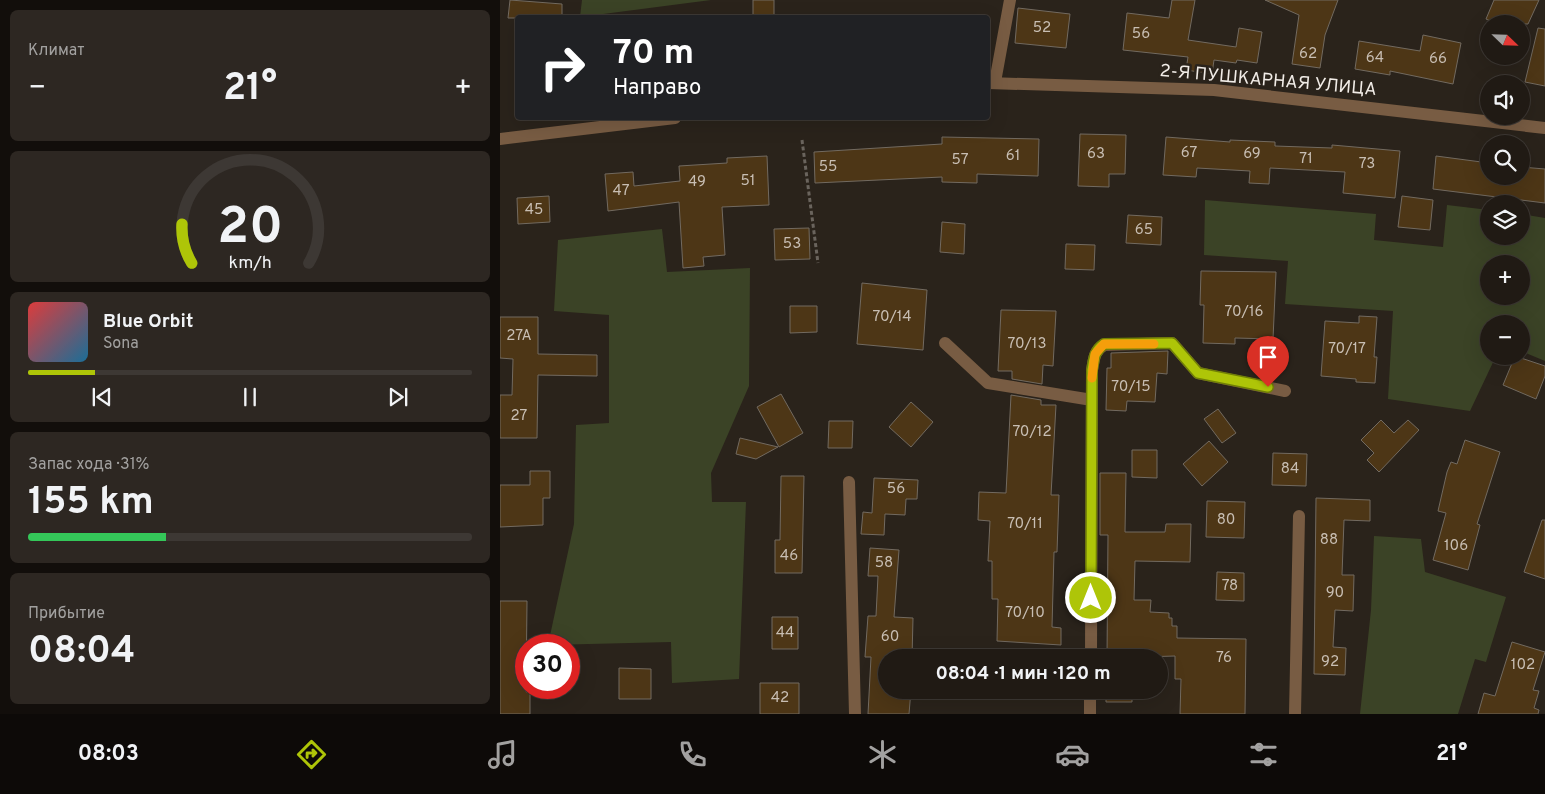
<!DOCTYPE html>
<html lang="ru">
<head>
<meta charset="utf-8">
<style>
  :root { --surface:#201a14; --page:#2d2722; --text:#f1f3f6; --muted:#a2a1a0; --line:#3d3834; --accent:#aec508 }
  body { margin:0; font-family:Overpass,sans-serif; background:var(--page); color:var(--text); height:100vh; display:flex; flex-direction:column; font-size:19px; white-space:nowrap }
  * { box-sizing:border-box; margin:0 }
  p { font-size:16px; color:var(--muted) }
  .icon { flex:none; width:28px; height:28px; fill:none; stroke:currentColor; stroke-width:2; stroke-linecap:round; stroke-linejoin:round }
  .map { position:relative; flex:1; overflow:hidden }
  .side { display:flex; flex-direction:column; gap:10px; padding:10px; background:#120e0b; width:500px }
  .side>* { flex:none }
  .guide { position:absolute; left:15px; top:15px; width:475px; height:105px; border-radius:5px; box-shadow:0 5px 20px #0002,0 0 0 1px var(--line); background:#202124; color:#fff; overflow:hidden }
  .needle { width:32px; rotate:113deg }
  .buttons { position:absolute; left:980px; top:15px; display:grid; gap:10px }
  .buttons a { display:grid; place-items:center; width:50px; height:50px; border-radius:50%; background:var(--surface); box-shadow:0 5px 20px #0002,0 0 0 1px var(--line); font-size:25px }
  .speed { position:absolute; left:15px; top:634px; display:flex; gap:10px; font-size:25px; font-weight:700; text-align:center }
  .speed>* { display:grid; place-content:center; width:65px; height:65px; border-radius:50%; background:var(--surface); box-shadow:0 5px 20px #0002,0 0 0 1px var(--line); line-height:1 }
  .speed .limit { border:8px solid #d22; background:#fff; color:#111 }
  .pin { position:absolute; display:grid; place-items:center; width:42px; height:42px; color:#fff; margin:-51px -21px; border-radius:50% 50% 50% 0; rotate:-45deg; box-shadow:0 0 5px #0007 }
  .pin .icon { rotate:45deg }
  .me { position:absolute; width:55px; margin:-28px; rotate:0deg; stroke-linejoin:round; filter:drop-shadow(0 0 4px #0008) }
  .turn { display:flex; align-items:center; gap:18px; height:105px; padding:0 15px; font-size:22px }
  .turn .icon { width:65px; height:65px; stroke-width:2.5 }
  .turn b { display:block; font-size:35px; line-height:42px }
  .big { font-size:38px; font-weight:700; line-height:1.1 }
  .side .tile { flex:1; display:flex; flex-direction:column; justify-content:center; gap:8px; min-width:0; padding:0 18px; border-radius:8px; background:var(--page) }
  .side .dial { align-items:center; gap:0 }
  .dial svg { height:130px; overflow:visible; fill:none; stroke:var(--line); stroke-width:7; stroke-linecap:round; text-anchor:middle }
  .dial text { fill:var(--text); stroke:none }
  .song { display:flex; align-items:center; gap:15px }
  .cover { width:60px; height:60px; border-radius:8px; background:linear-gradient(135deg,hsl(0 70% 55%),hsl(200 70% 35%)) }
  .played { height:5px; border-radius:2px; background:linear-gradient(90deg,var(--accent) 15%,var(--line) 15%) }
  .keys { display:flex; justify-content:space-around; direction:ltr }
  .heat { display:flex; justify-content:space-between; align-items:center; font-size:28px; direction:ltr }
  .charge { height:8px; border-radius:4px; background:linear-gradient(90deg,#34c759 31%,var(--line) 0) }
  .trip { position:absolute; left:378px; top:649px; width:290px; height:50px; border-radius:25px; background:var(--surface); box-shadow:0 5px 20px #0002,0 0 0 1px var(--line); font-weight:700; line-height:50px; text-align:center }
  .tab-bar { display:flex; height:80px; justify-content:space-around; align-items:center; background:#0d0a08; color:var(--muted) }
  .tab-bar .icon { width:35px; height:35px }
  .tab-bar .on { color:var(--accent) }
  .tab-bar b { font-size:22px; color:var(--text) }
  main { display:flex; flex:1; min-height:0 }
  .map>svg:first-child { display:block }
  .green { fill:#3b4326; fill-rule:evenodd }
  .building { fill:#4d3616; stroke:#726a60 }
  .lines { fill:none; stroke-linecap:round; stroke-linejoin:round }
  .path { stroke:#6a645d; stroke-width:3; stroke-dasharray:4 2.5; stroke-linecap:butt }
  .minor { stroke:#785c43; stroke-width:12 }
  .route-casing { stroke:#718005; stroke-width:12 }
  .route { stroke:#aec508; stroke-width:9 }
  .slow { stroke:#f59e0b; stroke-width:9 }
  .labels { text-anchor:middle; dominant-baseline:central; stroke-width:5; stroke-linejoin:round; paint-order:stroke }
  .number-label { font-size:15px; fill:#c8beb3 }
  .street-label { font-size:18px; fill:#f1ece7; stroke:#2a231b }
</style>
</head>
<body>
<main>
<section class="side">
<div class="tile"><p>Климат</p>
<div class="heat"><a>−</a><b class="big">21°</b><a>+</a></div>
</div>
<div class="tile dial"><svg viewBox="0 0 100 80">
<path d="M14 69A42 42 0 1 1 86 69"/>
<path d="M14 69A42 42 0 0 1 8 45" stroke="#aec508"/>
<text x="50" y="56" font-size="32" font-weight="700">20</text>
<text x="50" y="72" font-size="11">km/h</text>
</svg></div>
<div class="tile">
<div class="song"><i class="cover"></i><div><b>Blue Orbit</b><p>Sona</p></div></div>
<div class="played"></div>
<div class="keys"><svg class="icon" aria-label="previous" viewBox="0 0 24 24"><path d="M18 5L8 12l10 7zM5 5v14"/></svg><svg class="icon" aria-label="pause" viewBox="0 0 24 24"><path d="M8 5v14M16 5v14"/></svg><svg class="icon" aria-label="next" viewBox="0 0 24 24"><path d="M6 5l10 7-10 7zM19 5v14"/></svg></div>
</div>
<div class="tile"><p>Запас хода · 31%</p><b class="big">155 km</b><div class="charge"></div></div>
<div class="tile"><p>Прибытие</p><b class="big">08:04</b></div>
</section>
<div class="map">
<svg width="1045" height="714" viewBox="0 0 1045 714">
  <rect width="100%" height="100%" fill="#2a231b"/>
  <path class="green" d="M82,0H211L80,17Z
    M705,200L876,214L874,240L943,247L947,205L989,210V236H1021V214L1045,218V361L1021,351V324H989V356H996L970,411L888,399L893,311L785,304L788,261L704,255ZM989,264H1021V296H989Z
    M162,229L167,272L250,268L249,386L211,473L212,502H246L239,679L172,683L171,642L48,645L74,524L76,425L109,423V315L54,311L58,240Z
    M874,536L921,539L925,572L1006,597L986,662L975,659L958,714H860L871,610Z"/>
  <path class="building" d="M10,0L62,4V18H8Z
    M253,0H274V17L253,18Z
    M672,0H695L688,40L736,47L739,28L762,32L757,63L737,60L736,63L714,60L712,74L686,70L688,57L623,50L627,13L669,18Z
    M765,0H838L825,35L820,68L792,64L799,15Z
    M994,0H1039L1028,24H997L986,19Z
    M518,8L570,14L566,48L515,43Z
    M1038,28L1045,29V86L1025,82Z
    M923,35L961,43L953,84L890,71V75L855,69L859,41L920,51Z
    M580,134L626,135L625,174H609V187L578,186Z
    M442,137L539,139L538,176L477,174V183L442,182V177L315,183L314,152L442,144Z
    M666,137L730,142V140L775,142V146L832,148V145L900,151L895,198L843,193L845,172L770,168L769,184L749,183L750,171L697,168L696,177L663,175Z
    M267,156L269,205L222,207L225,255L203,257L204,266L183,268L179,202L108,211L105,174L133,172L134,186L180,181L179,166L227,163V158Z
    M936,156L989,163V176H1021V167L1045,169V203L933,189Z
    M49,196L50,222L18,224L17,198Z
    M902,196L933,200L930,230L898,227Z
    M628,215L662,217L661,245L626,243Z
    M442,222L465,224L464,254L440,252Z
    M309,228L310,259L275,260L274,229Z
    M566,244L595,245L594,270L565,269Z
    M701,271L776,272L773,339L735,338V344L703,343L704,305H700Z
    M362,283L427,290L423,350L357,344Z
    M290,306H317V332L290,333Z
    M501,310L556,311L553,366L543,365L542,384L512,379V371H498Z
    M859,316L877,317L874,357H877L875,383L856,382V379L821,376L825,321L859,323Z
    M0,317H38V354L97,355V376L38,375L37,438H0V395H12L13,359L0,358Z
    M668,351L667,374L657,373L655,402L627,401L626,411L606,410L607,368H611V353Z
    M1015,356L1045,366V376L1036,399L1003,385Z
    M281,394L303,433L279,447L257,407Z
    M511,395L541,400V405H556L551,495H559L557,552H554L552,627L561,628V645L497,641L498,599H492V561H488L490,521L478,520L479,492L506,493Z
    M411,402L433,422L411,447L389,427Z
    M718,409L736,433L722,443L704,419Z
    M881,420L894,433L908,420L919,430L879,472L867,460L874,453L861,440Z
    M329,421H353L352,448H328Z
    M240,438L278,447L256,459L236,454Z
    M965,440L1000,452L977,524L980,525L968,570L933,560L946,513L938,511L947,472L951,462L957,464Z
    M709,441L728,462L702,486L683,464Z
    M632,450H657V478L632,477Z
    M773,453L807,454L806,486L772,485Z
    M30,471H50V498H43V525L0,527V485H30Z
    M600,473H626L625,532H665L666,524H691L690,562L635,561L634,600H651L650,612L669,613V618H672V626H677V638L746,639L745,714H680L681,679H675V656L607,658L608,535H600Z
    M281,476H304L302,573H275V540H280Z
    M374,478L418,480L417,499H406L405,515L385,514L384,535L361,534L363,512L372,513Z
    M816,498L870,500V521L844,520L842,575H854L853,611L835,610L833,647L846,648L845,675L814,674Z
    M707,501L745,502L744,538L706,537Z
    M1042,520H1045V579L1024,572Z
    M370,548L399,550L394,617L413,618L412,658H386V690H411L409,714H368L371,657H365L368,616H376L378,576H368Z
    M717,572L744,573V601L716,600Z
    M0,601H27L26,692H30V714H0Z
    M272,617H298V649H272Z
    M1012,642L1045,652L1033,690L1039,691L1034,708L1039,710L1038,714H978L984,693L995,696Z
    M119,668L151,669V699H119Z
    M260,683H299V714H260Z
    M606,690H632V702H606Z"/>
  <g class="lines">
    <path class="path" d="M302,140L318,263"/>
    <path class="minor" d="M495,82L510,0
      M488,83L714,90L1045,128
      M0,139L175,118
      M445,343L488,383L592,400
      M349,482L355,714
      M591,658L592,370C594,359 594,351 604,345L672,343L698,373L785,391
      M590,714V690
      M795,714L799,516"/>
  </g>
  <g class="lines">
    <defs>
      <path id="route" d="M591,598L592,370C594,359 594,351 604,344L672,343L698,373L768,387"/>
    </defs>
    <use href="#route" class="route-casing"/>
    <use href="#route" class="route"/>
    <path class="slow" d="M592,378L595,354L604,344H654"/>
  </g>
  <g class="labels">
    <g class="number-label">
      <text x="542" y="28">52</text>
      <text x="641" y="34">56</text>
      <text x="808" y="54">62</text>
      <text x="875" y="58">64</text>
      <text x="938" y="59">66</text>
      <text x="689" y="153">67</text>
      <text x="596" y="154">63</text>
      <text x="752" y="154">69</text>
      <text x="513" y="156">61</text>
      <text x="806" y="159">71</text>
      <text x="460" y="160">57</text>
      <text x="867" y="164">73</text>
      <text x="328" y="167">55</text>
      <text x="248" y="181">51</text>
      <text x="197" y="182">49</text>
      <text x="121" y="191">47</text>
      <text x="34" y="210">45</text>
      <text x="644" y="230">65</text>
      <text x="292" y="244">53</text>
      <text x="744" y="312">70/16</text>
      <text x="392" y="317">70/14</text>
      <text x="19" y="336">27А</text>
      <text x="527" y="344">70/13</text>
      <text x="847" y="349">70/17</text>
      <text x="631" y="387">70/15</text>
      <text x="19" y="416">27</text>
      <text x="532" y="432">70/12</text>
      <text x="790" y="469">84</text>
      <text x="396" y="489">56</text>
      <text x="726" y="520">80</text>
      <text x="525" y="524">70/11</text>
      <text x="829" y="540">88</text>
      <text x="956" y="546">106</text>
      <text x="289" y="556">46</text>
      <text x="384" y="563">58</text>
      <text x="730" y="586">78</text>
      <text x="835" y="593">90</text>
      <text x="525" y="613">70/10</text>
      <text x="285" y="633">44</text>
      <text x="390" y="637">60</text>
      <text x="724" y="658">76</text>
      <text x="830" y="662">92</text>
      <text x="1023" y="665">102</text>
      <text x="280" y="698">42</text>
    </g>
    <g class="street-label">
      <text transform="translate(768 81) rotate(5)">2-Я ПУШКАРНАЯ УЛИЦА</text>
    </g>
  </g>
</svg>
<div class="buttons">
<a><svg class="needle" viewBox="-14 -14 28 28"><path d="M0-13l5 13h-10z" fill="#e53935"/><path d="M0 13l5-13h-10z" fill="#a2a1a0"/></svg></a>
<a><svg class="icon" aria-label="sound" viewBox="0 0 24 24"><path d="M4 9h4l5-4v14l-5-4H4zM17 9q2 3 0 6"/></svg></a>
<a><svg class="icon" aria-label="search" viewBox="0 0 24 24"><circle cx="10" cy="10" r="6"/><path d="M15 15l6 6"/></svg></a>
<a><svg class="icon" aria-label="layers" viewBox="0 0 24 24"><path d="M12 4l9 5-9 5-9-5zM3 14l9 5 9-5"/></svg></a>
<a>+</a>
<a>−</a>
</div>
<div class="speed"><div class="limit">30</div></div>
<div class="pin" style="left:768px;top:387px;background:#d93025"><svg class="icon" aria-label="arrive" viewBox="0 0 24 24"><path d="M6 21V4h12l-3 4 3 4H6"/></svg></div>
<svg class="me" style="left:591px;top:598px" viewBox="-20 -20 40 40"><circle r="17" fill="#aec508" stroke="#fff" stroke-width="3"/><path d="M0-11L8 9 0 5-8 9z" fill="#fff"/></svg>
<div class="trip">08:04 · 1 мин · 120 m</div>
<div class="guide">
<div class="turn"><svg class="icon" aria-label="right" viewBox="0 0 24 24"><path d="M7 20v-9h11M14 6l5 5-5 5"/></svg><div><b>70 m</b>Направо</div></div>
</div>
</div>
</main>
<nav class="tab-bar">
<b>08:03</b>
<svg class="icon on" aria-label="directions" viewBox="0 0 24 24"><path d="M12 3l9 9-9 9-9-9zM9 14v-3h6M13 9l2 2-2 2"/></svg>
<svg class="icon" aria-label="music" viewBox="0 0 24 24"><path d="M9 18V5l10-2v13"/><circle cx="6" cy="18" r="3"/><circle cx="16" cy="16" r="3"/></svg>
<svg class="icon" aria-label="phone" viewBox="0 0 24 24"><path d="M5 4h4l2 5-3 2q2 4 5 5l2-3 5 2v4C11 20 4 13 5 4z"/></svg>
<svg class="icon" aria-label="climate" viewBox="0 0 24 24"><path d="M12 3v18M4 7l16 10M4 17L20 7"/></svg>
<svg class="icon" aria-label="car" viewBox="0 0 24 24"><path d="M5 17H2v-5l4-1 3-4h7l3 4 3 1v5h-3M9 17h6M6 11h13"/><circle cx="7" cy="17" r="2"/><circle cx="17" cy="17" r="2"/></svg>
<svg class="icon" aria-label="filters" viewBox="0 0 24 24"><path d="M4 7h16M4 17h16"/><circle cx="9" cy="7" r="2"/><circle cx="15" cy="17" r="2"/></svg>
<b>21°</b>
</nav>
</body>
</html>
